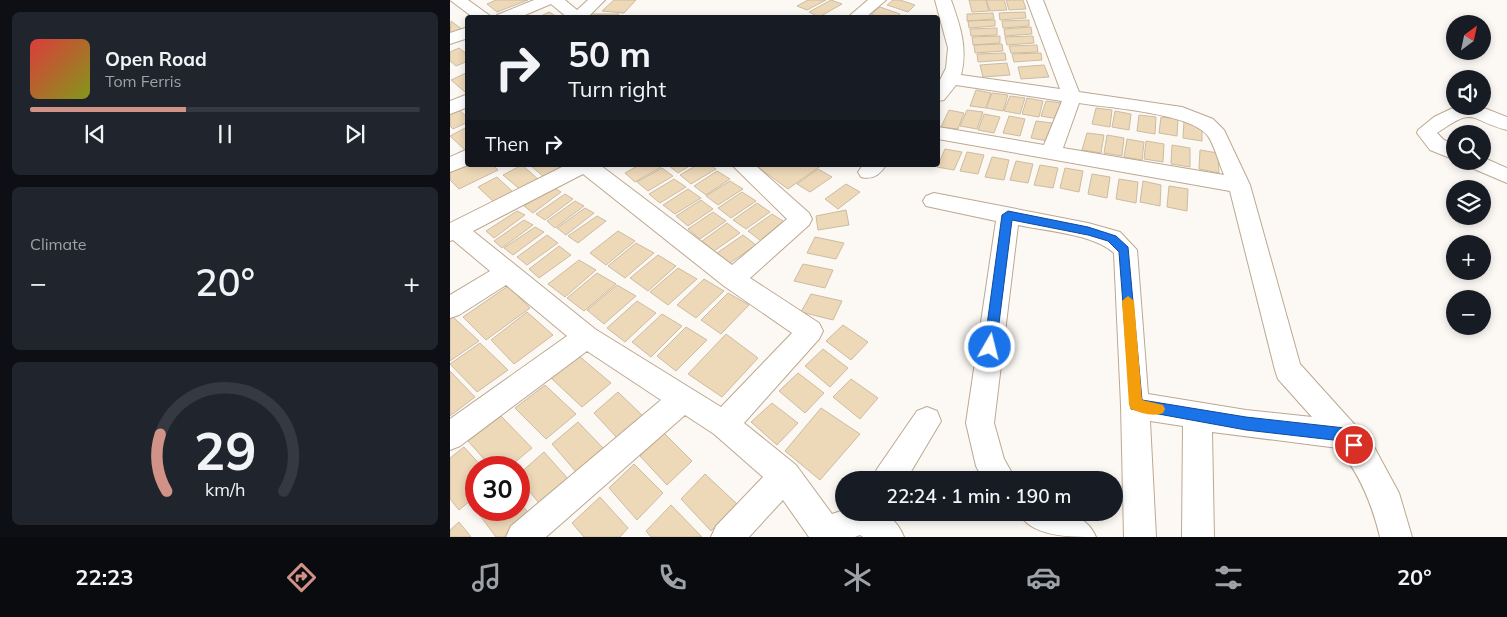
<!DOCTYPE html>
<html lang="en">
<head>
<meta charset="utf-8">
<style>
  :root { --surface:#171b24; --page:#20242c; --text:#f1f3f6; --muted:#9ea1a6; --line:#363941; --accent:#d19287 }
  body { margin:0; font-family:Mulish,sans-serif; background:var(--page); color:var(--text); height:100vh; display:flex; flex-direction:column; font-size:19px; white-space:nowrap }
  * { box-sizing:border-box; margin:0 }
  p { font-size:16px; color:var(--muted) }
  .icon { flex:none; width:28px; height:28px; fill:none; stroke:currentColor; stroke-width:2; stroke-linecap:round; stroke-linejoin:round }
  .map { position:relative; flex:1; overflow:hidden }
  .details { display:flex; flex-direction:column; gap:12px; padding:12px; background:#0d0f14; width:450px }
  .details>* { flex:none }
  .hud { position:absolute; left:15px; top:15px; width:475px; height:152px; border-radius:5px; box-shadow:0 2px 8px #0003; background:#171b24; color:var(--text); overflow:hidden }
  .needle { width:32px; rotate:33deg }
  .tools { position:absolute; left:996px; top:15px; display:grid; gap:10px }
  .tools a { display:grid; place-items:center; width:45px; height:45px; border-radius:50%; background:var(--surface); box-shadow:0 2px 8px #0003; font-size:25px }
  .speed { position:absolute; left:15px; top:456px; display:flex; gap:10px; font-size:25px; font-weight:700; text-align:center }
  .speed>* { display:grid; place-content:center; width:65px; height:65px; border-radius:50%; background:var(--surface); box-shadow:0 2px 8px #0003; line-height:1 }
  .speed .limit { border:8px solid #d22; background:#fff; color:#111 }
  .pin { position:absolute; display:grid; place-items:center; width:42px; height:42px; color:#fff; margin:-21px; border:2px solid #fff; border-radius:50%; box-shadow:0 1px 5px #0007 }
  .me { position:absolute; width:55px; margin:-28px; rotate:8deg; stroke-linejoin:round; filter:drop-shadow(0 0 4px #0008) }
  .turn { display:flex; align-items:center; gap:18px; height:105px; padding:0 20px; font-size:22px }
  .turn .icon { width:65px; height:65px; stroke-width:2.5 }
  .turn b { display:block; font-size:35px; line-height:42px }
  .then { display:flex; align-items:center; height:48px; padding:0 20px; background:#0003; gap:10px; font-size:19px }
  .big { font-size:38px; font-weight:600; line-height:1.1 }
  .details .widget { flex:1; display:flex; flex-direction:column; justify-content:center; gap:8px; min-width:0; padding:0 18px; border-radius:8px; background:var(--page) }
  .details .dial { align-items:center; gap:0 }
  .dial svg { height:130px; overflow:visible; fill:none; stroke:var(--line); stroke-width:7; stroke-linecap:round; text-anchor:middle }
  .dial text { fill:var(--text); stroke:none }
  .song { display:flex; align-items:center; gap:15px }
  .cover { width:60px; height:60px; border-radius:8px; background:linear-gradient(135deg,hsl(0 70% 55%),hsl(70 70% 35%)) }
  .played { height:5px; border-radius:2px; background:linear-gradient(90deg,var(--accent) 40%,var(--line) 40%) }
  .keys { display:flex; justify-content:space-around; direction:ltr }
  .heat { display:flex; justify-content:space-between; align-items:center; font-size:28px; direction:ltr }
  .trip { position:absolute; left:385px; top:471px; width:288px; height:50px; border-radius:25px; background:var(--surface); box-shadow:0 2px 8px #0003; font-weight:600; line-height:50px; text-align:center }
  .tab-bar { display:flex; height:80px; justify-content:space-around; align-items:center; background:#090b0e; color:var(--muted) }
  .tab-bar .icon { width:35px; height:35px }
  .tab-bar .selected { color:var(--accent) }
  .tab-bar b { font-size:22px; color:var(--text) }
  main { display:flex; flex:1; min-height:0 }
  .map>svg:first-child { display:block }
  .building { fill:#edd8b8; stroke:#ccbca3 }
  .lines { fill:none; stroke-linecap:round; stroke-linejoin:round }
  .minor-casing { stroke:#bca892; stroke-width:2 }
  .minor { fill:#fff; fill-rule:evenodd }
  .route { fill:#1a73e8; stroke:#114b97 }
  .slow { fill:#f59e0b }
</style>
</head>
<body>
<main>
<section class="details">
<div class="widget">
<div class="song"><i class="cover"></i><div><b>Open Road</b><p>Tom Ferris</p></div></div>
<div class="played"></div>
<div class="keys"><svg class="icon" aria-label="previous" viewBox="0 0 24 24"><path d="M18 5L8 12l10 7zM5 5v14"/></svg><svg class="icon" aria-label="pause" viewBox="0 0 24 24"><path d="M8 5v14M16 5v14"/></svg><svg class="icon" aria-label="next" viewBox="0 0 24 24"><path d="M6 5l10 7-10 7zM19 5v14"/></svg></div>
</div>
<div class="widget"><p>Climate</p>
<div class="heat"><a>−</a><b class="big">20°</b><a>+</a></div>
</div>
<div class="widget dial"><svg viewBox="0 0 100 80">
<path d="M14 69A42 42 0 1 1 86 69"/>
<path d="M14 69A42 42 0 0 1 10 34" stroke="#d19287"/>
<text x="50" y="56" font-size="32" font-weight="700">29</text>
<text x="50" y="72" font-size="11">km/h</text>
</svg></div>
</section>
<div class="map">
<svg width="1057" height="537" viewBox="0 0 1057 537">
  <rect width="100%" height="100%" fill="#fcf8f3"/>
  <path class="building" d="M46,0H78L47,12L37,4Z
    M164,0H186L174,13L152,11Z
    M358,0H376L357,10L347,6Z
    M381,0L392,4L369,17L359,12Z
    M443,0H450L465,5L458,12L437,5Z
    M519,0H536L539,11L522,12Z
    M536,0H554L557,10L540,11Z
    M556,0H573L576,9L559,10Z
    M430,7L450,14L446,18H431L421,14Z
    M99,12L109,18H87Z
    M575,12L576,18L550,20L549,13Z
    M543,13L544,19L517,21V14Z
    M141,14H169L167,18H139Z
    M545,20V26L519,28L518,21Z
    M579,20V26L553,28L552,21Z
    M1,21L13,30L0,36Z
    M581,27L582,34L555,36L554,29Z
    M547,28V35L521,36L520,29Z
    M550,36V43L523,45L522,37Z
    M583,36L584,43L557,45L555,37Z
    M552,44L553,51L525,53L524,45Z
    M587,45L588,52L561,53L559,46Z
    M9,48L18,55V61L6,66L0,61V52Z
    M555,53L556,60L528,62L527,54Z
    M591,53L592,60L564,62L562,54Z
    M557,63L560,75L533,77L530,65Z
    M594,65L599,77L571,79L568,67Z
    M16,73L18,91L15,92L1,80Z
    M526,90L541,93L536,108L520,106Z
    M542,93L558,95L553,111L536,108Z
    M560,96L575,98L570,114L554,111Z
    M577,98L593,101L589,117L572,114Z
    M596,101L612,103L608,119L591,116Z
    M6,107L18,118V122L3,129L0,126V110Z
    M646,108L662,110L660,127L642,124Z
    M499,110L514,113L508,129L491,127Z
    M517,110L533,112L527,129L510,126Z
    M665,111L681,114L679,130L662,127Z
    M534,114L550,117L544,133L528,130Z
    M689,115L706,117L705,134L687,131Z
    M559,116L575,119L570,136L553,133Z
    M711,117L728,119L727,136L709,133Z
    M586,121L602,123L598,141L581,138Z
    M734,121L752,124V141L733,138Z
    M17,127L18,149L15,150L0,136Z
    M637,133L654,135L651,153L632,150Z
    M657,135L674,138L672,156L654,153Z
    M677,139L694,142L692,160L674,157Z
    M696,141L714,144L713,162L694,159Z
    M722,145L740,148V167L721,164Z
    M495,149L512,152L504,170L487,167Z
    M750,150L768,153L769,173L749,169Z
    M517,152L534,155L528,174L510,171Z
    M542,157L559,160L554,180L535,177Z
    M566,161L583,164L578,183L560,180Z
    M18,165H43L48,170L9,189L0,180V172Z
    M72,165L89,180L72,191L53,175Z
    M80,165H109L111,167L95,178Z
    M189,165H208L211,167L185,182L175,173Z
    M218,165H241L228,173Z
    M247,165H260L266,169L241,184L230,175Z
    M305,165H372L338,189Z
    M590,165L608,168L603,188L584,185Z
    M212,168L223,176L198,191L187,182Z
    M615,168L633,171L629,192L610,188Z
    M368,169L382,177L360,192L347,184Z
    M267,171L280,179L256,195L244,186Z
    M642,174L660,177L657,198L638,194Z
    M47,177L64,193L46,204L28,187Z
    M224,179L236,187L210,203L199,194Z
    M669,179L688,182L686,203L666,199Z
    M280,181L293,189L268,205L256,196Z
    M693,181L711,185L710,206L690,202Z
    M396,184L410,192L388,209L375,199Z
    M719,186L738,189L737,211L717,207Z
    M103,187L111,192L83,213L74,206Z
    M238,189L251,198L225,214L213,205Z
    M292,192L306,201L281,218L268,208Z
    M115,194L123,199L95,220L86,214Z
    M251,200L263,209L238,226L226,216Z
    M125,201L134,206L105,228L97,221Z
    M307,203L320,212L296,229L283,220Z
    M135,208L144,213L116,235L107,228Z
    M396,210L399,225L368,230L366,216Z
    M67,211L75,215L44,238L36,231Z
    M263,212L276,221L250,239L238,229Z
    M322,214L336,223L311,241L298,231Z
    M147,216L156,221L128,243L118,236Z
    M74,220L83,225L52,248L44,241Z
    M277,223L290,233L264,251L252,241Z
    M85,227L94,232L63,255L54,248Z
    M168,231L185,241L156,265L140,253Z
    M97,235L108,243L77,265L67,257Z
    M293,235L306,245L280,263L267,253Z
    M365,237L394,243L386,259L357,253Z
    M186,243L204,253L175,278L158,266Z
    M109,246L121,255L89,278L79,269Z
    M208,255L226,266L198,291L180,278Z
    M129,260L146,270L115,297L98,284Z
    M353,264L383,270L375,288L344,281Z
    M228,268L247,279L218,305L200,292Z
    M147,273L166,284L134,311L117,298Z
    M254,279L274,291L246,318L227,305Z
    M167,285L186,296L154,324L137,310Z
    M58,286L80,308L36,340L13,317Z
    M278,293L299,305L271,334L251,320Z
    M361,294L392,301L383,320L351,312Z
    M187,301L206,313L175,342L157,328Z
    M77,312L103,335L64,364L41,340Z
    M212,314L232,326L201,357L182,342Z
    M2,316L29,341L0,361V318Z
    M393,325L418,342L401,360L376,341Z
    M236,327L257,340L226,371L207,356Z
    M276,334L308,358L272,397L238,374Z
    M30,343L58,370L27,392L0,364Z
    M373,349L398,368L380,387L355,366Z
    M129,356L161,383L132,407L101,378Z
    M0,371L25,397L0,416Z
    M348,373L374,393L355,413L329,391Z
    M401,379L428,398L410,419L383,397Z
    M95,385L126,414L96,439L65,408Z
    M168,392L194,417L169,440L144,413Z
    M322,403L348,423L327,445L301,422Z
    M371,408L410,434L370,480L335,451Z
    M51,416L82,448L58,468H42L18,441Z
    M128,422L154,449L127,473L102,444Z
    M214,433L242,461L217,485L190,456Z
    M14,447L33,468H26V496L9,510L0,499V458Z
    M94,452L120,481L92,507L69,478V474Z
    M184,464L213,493L187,520L159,488Z
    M255,474L287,504L261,531L231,499Z
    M150,497L178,528L170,537H134L122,523Z
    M69,501L80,515L55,537H46L26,510H69Z
    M221,505L252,537H201L196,531Z
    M9,522L21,537H0V530Z"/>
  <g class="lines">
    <defs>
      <path id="minor" d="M0,0H18L43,18H24Z
        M84,0H115L127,10L138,0H155L137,18H118L101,4L68,18H45L47,15Z
        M418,0H436L415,18H397Z
        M485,0H501C510,25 518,48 511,75L610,89L577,0H593L629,92L732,107L763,119L774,130L800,185L850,364L923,445L949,493L962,537H930C922,504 910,474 888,448L762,432L764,537H732L733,426L700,421L706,537H674L671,405L664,253C643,234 596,231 568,225L544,423L554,459L566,480H533L526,466L516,423L546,221L476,206L473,201L476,196L484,193L638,223L670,232L687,250L698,394L796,410L862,417L828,379L825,370L780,191L488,139V127L594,145L612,101L506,85L494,100L488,101V84L496,68L498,48ZM629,103C659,108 741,113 758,136C765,147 769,163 774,175L613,148Z
        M18,27V38L0,44V33Z
        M18,94V107L0,114V101Z
        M1007,106H1029L1057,117V130C1018,120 1027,105 987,133L994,140L1005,145V160L980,150L967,133L968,130L984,117Z
        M18,149V165L0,172V157Z
        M1032,157L1057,168V183L1017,166L1014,161H1032Z
        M116,165H150L282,265L337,219L282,165H305L359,213L362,219L359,225L300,278L369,323L373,331L369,339L294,423L346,465L382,514L394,510V512C421,512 442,507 454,537H413L410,535L405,537H359L333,500L299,537H261L266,526L313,477L264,434L235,415L96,537H56L61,526L211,400L137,351L10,446L0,450V419L117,336L56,285L9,315L0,318V295L40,271L3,240L0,241V223ZM133,174L274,286L342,333L271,407L145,329L23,231Z
        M413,165H436C430,175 422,180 411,177L408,172Z
        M477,407L487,411L491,421L456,480H423L427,469L467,411Z
        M568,512C596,512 633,506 646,537C619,537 581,537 568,512Z"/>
    </defs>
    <use href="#minor" class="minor-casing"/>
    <use href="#minor" class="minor"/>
  </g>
  <path class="route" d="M558,211L638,227L666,236L678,247L692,400L796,417L895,428L900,430L911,445L909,450L904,452L892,441L796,430L681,409L669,252L658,241L638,235L562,220L546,347L540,353L536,351L534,347L552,215Z"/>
  <path class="slow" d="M678,296L684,301L692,400L713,405L715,409L713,413C704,417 690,413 681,409L679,405L672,301Z"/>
</svg>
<div class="tools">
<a><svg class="needle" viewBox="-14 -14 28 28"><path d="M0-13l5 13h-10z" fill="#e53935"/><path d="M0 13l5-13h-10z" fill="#9ea1a6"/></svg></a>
<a><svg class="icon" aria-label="sound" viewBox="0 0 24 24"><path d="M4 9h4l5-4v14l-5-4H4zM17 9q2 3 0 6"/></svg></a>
<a><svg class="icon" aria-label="search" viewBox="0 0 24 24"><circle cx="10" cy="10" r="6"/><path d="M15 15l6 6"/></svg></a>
<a><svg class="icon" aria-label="layers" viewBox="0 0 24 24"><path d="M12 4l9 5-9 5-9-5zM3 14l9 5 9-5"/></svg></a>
<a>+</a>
<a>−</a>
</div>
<div class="speed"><div class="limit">30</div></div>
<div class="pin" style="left:904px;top:445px;background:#d93025"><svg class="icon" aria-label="arrive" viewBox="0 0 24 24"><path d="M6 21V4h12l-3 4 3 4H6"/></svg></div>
<svg class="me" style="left:540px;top:347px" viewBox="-20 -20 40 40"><circle r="17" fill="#1a73e8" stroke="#fff" stroke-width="3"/><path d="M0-11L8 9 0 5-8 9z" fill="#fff"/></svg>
<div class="trip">22:24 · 1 min · 190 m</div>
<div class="hud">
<div class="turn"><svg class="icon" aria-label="right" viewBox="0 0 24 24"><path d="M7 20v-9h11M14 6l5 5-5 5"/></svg><div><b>50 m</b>Turn right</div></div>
<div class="then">Then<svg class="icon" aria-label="right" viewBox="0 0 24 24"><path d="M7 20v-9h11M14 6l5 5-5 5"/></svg></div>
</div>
</div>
</main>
<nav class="tab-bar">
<b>22:23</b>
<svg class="icon selected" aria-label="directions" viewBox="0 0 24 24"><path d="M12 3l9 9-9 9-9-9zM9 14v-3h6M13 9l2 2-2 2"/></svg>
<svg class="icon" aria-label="music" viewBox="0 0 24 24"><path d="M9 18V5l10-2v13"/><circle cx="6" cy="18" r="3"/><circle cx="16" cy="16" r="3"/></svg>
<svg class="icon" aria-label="phone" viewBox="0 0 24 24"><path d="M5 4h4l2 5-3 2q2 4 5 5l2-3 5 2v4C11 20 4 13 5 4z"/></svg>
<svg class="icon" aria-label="climate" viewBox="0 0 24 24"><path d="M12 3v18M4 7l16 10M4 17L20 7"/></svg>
<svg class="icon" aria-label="car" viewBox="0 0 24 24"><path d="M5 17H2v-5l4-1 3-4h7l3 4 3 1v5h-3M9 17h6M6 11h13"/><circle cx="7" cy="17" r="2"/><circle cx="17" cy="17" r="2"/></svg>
<svg class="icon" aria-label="filters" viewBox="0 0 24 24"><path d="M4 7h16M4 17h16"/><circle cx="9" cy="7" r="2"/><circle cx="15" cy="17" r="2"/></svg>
<b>20°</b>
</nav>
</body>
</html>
